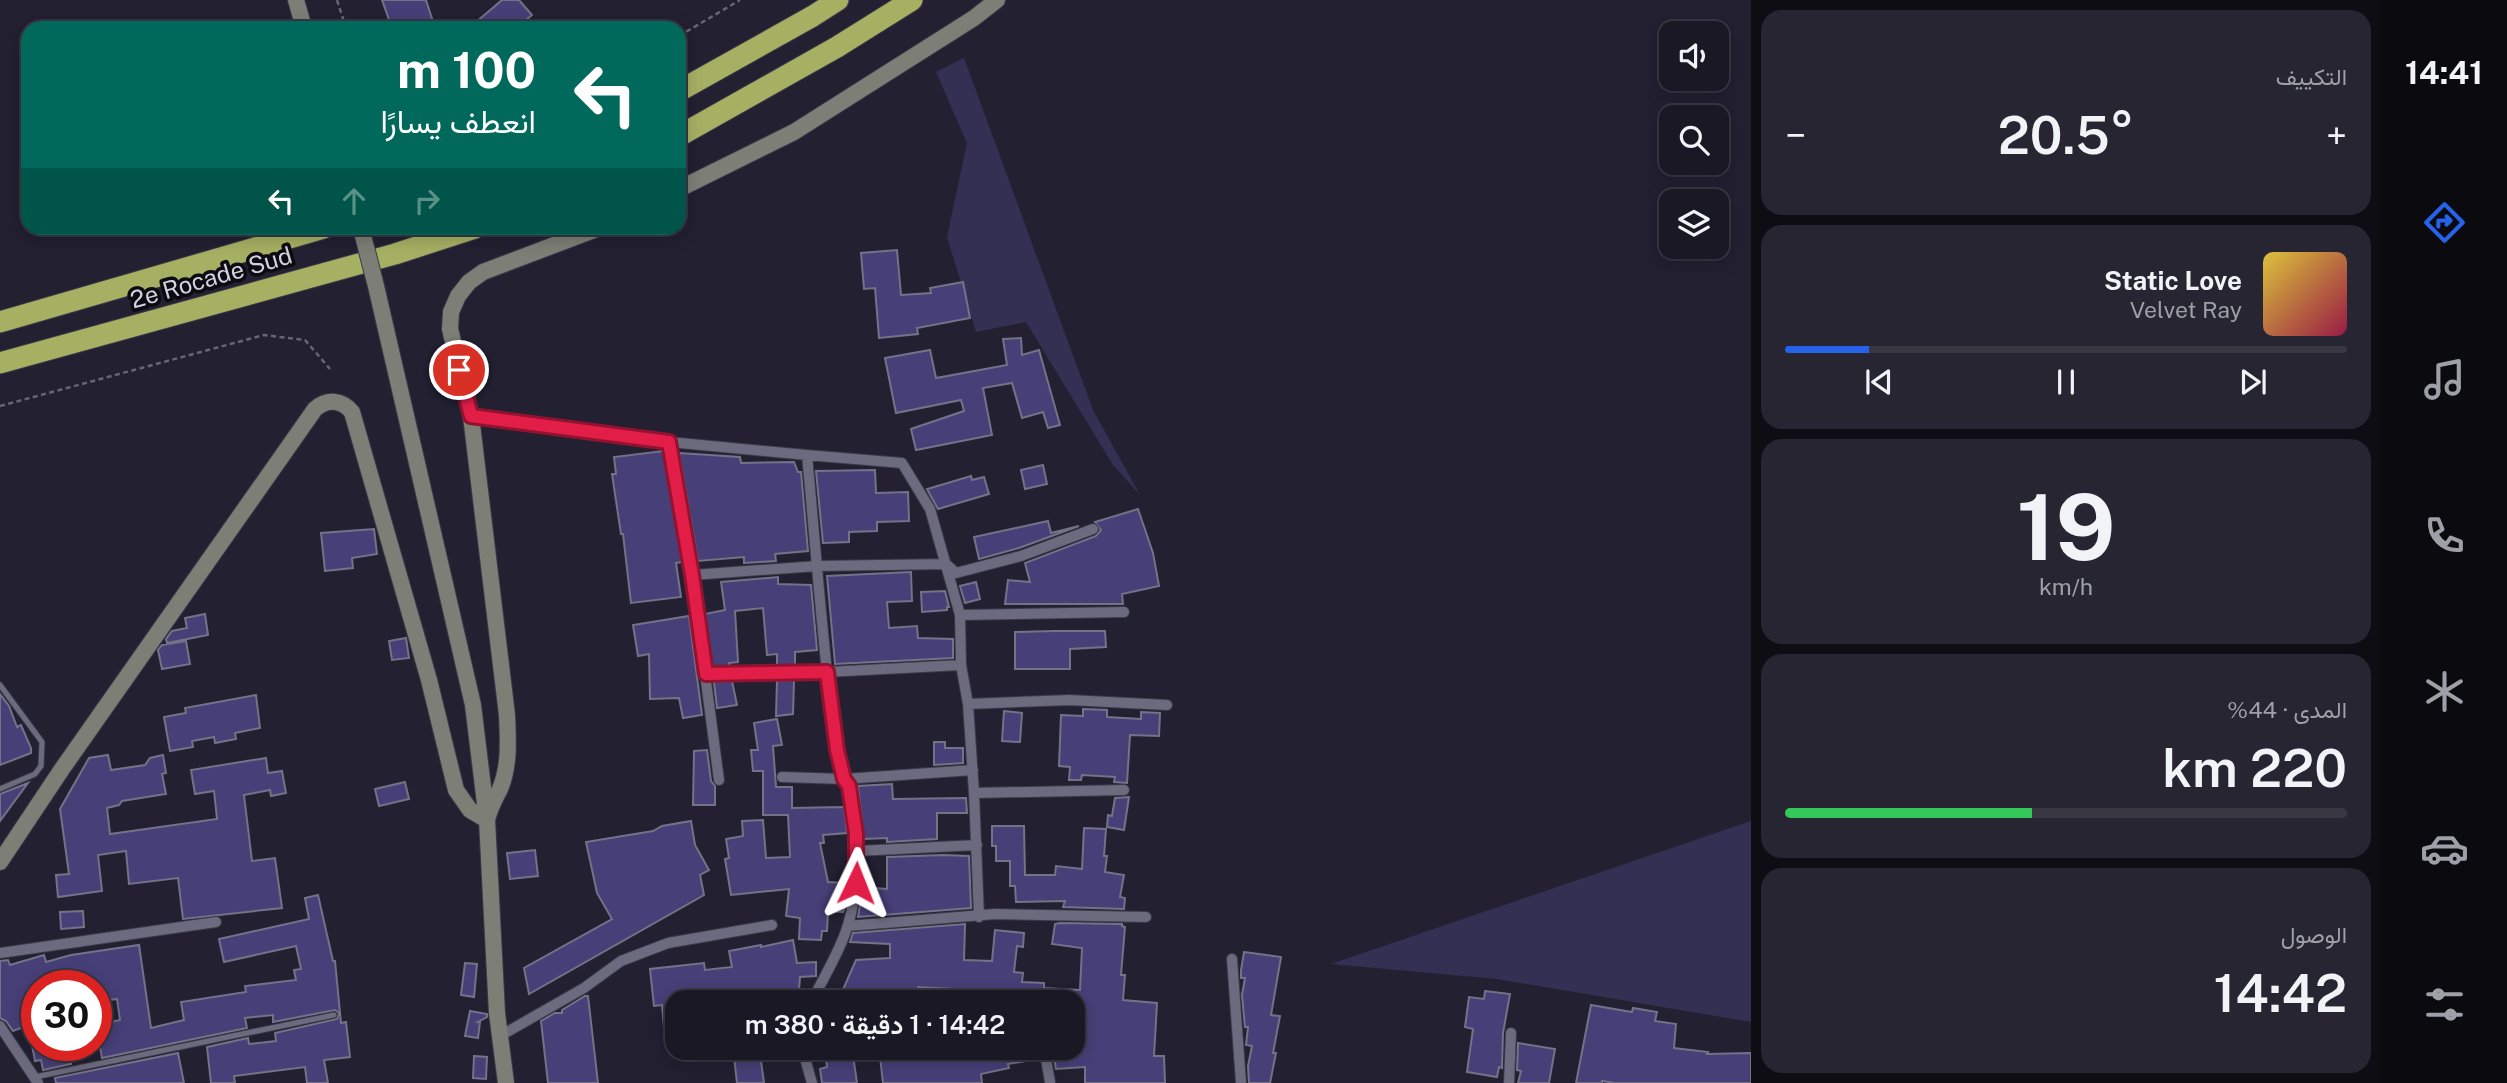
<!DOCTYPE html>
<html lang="ar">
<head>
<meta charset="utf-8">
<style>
  :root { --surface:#1a1825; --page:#272532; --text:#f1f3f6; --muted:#9fa0a7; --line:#383742; --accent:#2563eb }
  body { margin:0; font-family:"Public Sans",Vazirmatn,sans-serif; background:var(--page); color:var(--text); direction:rtl; height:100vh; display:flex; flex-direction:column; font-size:26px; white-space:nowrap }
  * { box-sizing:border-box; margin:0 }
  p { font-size:23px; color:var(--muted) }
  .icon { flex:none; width:38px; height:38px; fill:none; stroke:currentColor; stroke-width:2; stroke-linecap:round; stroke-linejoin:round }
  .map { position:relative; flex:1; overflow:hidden; direction:ltr }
  .side { display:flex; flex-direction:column; gap:10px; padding:10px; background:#0e0d14; width:630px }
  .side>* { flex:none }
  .hud { position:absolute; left:21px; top:21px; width:665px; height:214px; border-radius:21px; box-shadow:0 4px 18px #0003,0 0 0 2px var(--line); direction:rtl; background:#00695c; color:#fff; overflow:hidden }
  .fabs { position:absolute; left:1659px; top:21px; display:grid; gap:14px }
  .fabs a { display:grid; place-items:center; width:70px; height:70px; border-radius:14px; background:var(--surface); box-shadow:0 4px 18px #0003,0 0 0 2px var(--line); font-size:35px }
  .speed { position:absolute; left:21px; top:970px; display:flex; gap:14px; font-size:35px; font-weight:700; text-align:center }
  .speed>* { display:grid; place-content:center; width:91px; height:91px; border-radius:50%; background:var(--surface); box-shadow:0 4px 18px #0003,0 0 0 2px var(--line); line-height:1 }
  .speed .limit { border:10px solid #d22; background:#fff; color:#111 }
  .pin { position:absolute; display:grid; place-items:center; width:60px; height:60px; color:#fff; margin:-30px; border:4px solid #fff; border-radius:50%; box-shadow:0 2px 7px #0007 }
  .me { position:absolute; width:77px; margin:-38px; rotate:2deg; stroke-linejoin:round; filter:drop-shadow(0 0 5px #0008) }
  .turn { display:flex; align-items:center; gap:24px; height:147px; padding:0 35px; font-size:32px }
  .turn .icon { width:91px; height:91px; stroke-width:2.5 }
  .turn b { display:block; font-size:49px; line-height:60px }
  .lanes { display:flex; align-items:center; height:66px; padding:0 35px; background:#0003; justify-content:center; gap:35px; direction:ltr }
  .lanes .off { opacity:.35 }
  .big { font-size:52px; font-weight:600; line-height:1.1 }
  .side .card { flex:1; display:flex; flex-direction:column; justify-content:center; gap:10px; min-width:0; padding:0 24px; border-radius:21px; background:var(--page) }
  .side .dial { align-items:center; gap:0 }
  .dial b { font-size:91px; line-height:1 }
  .song { display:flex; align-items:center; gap:21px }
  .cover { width:84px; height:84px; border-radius:10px; background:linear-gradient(135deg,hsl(50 70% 55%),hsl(340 70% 35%)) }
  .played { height:7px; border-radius:4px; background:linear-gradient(90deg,var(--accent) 15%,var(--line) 15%) }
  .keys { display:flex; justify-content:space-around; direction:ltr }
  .heat { display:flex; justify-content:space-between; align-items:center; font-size:38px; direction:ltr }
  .charge { height:10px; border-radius:5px; background:linear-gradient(90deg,#34c759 44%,var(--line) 0) }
  .trip { position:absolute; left:665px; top:990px; width:420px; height:70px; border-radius:21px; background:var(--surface); box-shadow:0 4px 18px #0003,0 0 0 2px var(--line); font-weight:600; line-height:70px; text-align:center; direction:rtl }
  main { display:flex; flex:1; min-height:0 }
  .dock { display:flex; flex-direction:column; width:126px; justify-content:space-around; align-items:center; background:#0a0a0f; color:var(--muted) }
  .dock .icon { width:49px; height:49px }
  .dock .active { color:var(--accent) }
  .dock b { font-size:32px; color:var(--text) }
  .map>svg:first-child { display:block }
  .green { fill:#343054 }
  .building { fill:#473f78; stroke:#747287; stroke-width:2 }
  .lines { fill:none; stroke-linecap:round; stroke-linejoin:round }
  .lane-casing { stroke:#3b3a48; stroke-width:7 }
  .street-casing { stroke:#3b3a48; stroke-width:12 }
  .secondary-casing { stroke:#3b3a48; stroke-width:18 }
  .highway-casing { stroke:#3b3a48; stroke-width:23 }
  .path { stroke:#676675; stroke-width:2.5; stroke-dasharray:5 3.5; stroke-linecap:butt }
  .lane { stroke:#6b6a7e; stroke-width:5 }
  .street { stroke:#6b6a7e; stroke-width:10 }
  .secondary { stroke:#7d7f76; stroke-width:16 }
  .highway { stroke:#a6b063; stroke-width:21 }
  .secondary-bridge-casing { stroke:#3b3a48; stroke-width:18; stroke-linecap:butt }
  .secondary-bridge { stroke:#7d7f76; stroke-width:16 }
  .route-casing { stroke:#92132f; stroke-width:18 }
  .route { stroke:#e11d48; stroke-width:12 }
  .labels { text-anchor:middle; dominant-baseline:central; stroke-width:7; stroke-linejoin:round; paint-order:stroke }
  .street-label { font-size:24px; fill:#d2d2dd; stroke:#0c0b12 }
</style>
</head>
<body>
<main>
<nav class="dock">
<b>14:41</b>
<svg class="icon active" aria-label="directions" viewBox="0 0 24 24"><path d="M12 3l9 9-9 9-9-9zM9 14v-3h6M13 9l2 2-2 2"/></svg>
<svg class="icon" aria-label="music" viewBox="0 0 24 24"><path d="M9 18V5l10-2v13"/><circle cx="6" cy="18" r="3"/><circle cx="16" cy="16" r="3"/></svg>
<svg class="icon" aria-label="phone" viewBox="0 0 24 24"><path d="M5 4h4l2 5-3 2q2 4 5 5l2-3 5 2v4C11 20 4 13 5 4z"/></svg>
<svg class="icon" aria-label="climate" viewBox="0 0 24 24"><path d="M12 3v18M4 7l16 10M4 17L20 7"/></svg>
<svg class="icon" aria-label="car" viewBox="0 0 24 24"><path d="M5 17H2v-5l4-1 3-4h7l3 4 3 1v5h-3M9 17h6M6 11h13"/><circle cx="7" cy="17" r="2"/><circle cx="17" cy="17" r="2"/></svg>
<svg class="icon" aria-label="filters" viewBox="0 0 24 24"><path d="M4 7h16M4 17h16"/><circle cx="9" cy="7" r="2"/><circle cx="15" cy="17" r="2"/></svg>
</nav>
<section class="side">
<div class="card"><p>التكييف</p>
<div class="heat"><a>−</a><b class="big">20.5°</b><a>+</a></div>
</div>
<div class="card">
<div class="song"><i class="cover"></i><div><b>Static Love</b><p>Velvet Ray</p></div></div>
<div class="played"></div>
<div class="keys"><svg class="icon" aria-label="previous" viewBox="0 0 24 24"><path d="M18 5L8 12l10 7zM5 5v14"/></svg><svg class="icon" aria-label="pause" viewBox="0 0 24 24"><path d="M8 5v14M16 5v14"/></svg><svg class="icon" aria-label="next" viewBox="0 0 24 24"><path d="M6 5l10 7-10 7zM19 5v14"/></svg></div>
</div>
<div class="card dial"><b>19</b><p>km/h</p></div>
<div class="card"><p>المدى · 44%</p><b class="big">220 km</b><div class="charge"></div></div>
<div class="card"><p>الوصول</p><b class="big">14:42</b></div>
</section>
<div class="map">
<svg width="1751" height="1083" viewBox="0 0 1751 1083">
  <rect width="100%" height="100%" fill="#222031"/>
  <path class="green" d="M964,58L1093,410L1140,495L1113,465L1026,322L976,332L947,237L967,143L936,72Z
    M1751,821V1022L1497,979L1331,964Z"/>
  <path class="building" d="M382,0H426L435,28H392Z
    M502,0H519L532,15L517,28H469Z
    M897,250L901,295L931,293L930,288L963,282L970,318L917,328L918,334L879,338L875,288L864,289L861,253Z
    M1021,338L1022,355L1039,350L1060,425L1048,428L1043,412L1022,418L1012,383L983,388L992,435L916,450L911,429L964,411L961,400L896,413L885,358L930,350L936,378L1007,365L1003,339Z
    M663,451L682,562L676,563L681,597L631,603L623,534H621L612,474H616L614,457Z
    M679,453L740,457L741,463L794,462L798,472H801L808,551L775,554L776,561L744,563V557L698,561Z
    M1043,465L1047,484L1025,489L1021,470Z
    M875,470L876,493L908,492L909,521L877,522V531L849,532V542L823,543L816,471Z
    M971,476L972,480L984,477L989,494L938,509L927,489Z
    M1138,509L1153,553L1159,586L1122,594L1123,604H1005L1008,580L1030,582L1025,563L1096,536L1101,530L1095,522Z
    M1048,521L1051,533L1079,526L1019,548L979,559L974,537Z
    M374,529L377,554L352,558L353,568L325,571L321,533Z
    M911,572L912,601L887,602L889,628L917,626L918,638L953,639V658L835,664L827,576Z
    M778,577V584L811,585L817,650L795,652V665H777V654L767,655L763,608L735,611L738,662L729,663L730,666H712L705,614L725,610L721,582Z
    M976,582L980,599L965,603L960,586Z
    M945,591L949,607H947V610L922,612L921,592Z
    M205,614L208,635L167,643L166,639L172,631L187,628L185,618Z
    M689,616L702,715L683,718L679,698L650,699L649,654L638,656L633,625Z
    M1055,631H1105L1106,647L1070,649V669H1015V632Z
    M406,638L409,658L392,660L389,641Z
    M186,641L190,664L162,669L158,650L162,645Z
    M794,680L793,714L776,716L777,681Z
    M732,681L737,705L717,708L714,682Z
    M0,694L9,706L17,727L21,725L31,748V753L0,765Z
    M256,695L260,728L235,733L236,739L215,743L214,737L192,741L193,747L170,751L164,717L186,713L185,708Z
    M1083,709L1107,710V717L1141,719V712L1160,713L1159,736L1130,735L1127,783L1114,782L1115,777L1082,775L1081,780H1069L1070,767L1059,766L1061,715L1083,716Z
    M1004,711L1022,713L1020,742L1002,741Z
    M777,719L782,745L773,746L776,787H792V808L844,807L847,833L823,835L824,843H820L828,882L846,883L847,886L845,906L843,912L828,911L827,931H822L821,940L799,939L800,918L786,916L789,889L731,895L725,859L729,858L726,839L743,836L742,821L763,820L766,858L790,857L788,815H763V771H753L751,750H758L754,723Z
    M934,742H945V748H963V763L934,765Z
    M707,750L711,781L715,786V805H693L694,751Z
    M108,755L111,770L145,765L150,758L163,755L166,773L162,774L166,794L122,801L119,805L107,808L110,834L217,819L214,791L195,794L191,770L266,758L268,773L282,771L286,793L271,796L270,790L244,795L252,861L275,858L282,908L183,919L178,878L129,884L126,851L98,855L102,891L58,897L56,875L69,874L60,809L89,758Z
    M405,782L409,799L379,806L375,789Z
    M28,783L0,821V794Z
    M892,784L893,799L966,798L967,813H937V839L887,842V838L864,839L858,786Z
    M1129,797L1124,830L1107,827L1108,815L1112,816L1115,798Z
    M691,821L695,845L709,870L700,875L704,895L529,994L524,968L612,919L597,893L586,842L653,831L662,826Z
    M992,826H1024L1025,875H1055L1056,866L1082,869L1084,828L1106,829L1104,856H1107L1105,872L1124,875L1120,897L1125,898L1124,909L1063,907L1065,901L1016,902L1015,886H1010V861H996V846H992Z
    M535,850L538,876L510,879L507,853Z
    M944,855L969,856L971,908L858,917L863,887L887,889V857Z
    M318,895L333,961H335L341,1023L346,1022L350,1057L324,1060L328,1083H307L305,1067L234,1076L235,1083H211L207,1047L248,1038L249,1044L276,1041L275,1033L337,1019L339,1013L335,1010L273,1022V1015L245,1018L247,1028L102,1058L96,1025L120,1020L117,999L96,1002V985H37V1022L13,1031L6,1021L0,1018V961L8,960L10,965L44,955L46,962L71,955L139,945L151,1028L184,1020L181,1002L246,992L245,986L296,980L294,970L301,969L296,946L224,962L219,939L309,919L305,898Z
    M83,911L84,927L61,929L60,912Z
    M1060,923L1122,924V926L1125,927L1121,975H1125L1123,1000L1157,1003L1154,1056H1164L1165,1083H1085V1067L1056,1069L1052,1048H1073V1003H995L993,991L918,987V991L867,990L865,996L841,994L856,960L890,958V944L850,942L853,933L965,924L964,960L992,961L995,930L1024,933L1023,947L1017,946L1014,972L1023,973L1022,982L1044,983V988L1080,990L1082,948L1052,944L1055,924Z
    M793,940L797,963L816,962V976L800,977L798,1003H739L737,991L710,994L711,1000L677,1003V1037L665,1038L662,1005L654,1006L650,969L704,963L705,970L732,967L729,951L761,945V947Z
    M1244,952L1281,957L1271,1015L1280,1016L1273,1053H1276L1270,1083H1249L1248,1066L1252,1046L1246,1045L1248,1027H1245L1242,995L1245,978H1241V970Z
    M465,963L477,964L474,997L461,995Z
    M1485,991L1510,994L1503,1033L1502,1068L1499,1067L1497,1077L1467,1072L1473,1029L1465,1027L1469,997L1484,999Z
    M585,996H588L598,1083H548L541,1021L555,1013H562V1010Z
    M1591,1005L1632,1012L1633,1008L1657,1012L1655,1021L1676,1024L1674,1048L1708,1052L1707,1054L1751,1053V1083H1615L1602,1081V1083H1576Z
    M470,1011L487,1014V1017L478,1022H480L478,1038L465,1036Z
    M1518,1043L1555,1049L1549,1083H1518L1521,1071L1517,1070Z
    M32,1045H68L71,1064L43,1070L41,1060L35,1061Z
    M733,1048H794L796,1057L761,1061L764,1083H737Z
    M825,1048H852L857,1083H822L820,1069L827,1067Z
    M879,1048H1036L1038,1059L1008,1064L1009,1068L981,1074L982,1083H883Z
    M178,1053L184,1083H56L55,1078Z
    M474,1056L487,1057L486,1079L473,1078Z"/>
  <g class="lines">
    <defs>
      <path id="lane" d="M0,685L42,742L41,766L35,774L0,789
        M35,1077L334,1015"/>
      <path id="street" d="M471,416L669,442L807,455C815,540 821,624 831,708C835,733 834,766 849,786C855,833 862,879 848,925C840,952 823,978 811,1003
        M669,442L692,575L719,780
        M807,455L902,463L930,509L960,615L961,665L968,704L974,793L979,917
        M692,575L817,566L946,564L956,573L1021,556L1093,529
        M960,615L1124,612
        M706,674L827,672L961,665
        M968,704L1070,700L1167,705
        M782,777L844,779L973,770
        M974,793L1124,790
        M857,851L977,845
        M848,926L995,914L1146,917
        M0,953L216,922
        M1232,959L1241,1083
        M931,1003L986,998L987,1003
        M0,1026L38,1083
        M500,1036L584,988L621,961L668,943L772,925
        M802,1048L812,1083
        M1044,1048L1050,1082
        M1509,1083L1511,1033"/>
      <path id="secondary" d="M296,0L304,28
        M679,189L794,132L974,18L997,0
        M376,286L473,705L487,820L497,1013L506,1083
        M0,862L62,769L315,409C328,398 342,400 352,412L429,680L456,790L470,810L487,820C490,807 494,801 500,789C510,765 508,740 507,715L471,416L450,329L451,312L458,296L469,282L483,272L599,228"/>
      <path id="highway" d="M679,91L813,16L838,0
        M679,136L837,47L912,0
        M0,322L324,228
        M0,363L395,254L475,228"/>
    </defs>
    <use href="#lane" class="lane-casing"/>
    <use href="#street" class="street-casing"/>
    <use href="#secondary" class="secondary-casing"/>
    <use href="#highway" class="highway-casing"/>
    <path class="path" d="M337,0L346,28
      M679,36L740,0
      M0,406L264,335L305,340L330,369"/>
    <use href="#lane" class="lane"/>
    <use href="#street" class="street"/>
    <use href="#secondary" class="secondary"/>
    <use href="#highway" class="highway"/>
    <defs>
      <path id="secondary-bridge" d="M361,228L376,286"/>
    </defs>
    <use href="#secondary-bridge" class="secondary-bridge-casing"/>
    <use href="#secondary-bridge" class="secondary-bridge"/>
  </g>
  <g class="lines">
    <defs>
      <path id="route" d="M459,370L471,416L669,442L692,575L706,674L827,672L837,750L844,779L849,786L856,834V883"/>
    </defs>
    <use href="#route" class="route-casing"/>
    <use href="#route" class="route"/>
  </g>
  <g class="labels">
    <g class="street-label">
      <text transform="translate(211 277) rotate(-16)">2e Rocade Sud</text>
    </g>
  </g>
</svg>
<div class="fabs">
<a><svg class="icon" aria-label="sound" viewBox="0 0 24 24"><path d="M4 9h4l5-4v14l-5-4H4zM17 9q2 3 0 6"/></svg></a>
<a><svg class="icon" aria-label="search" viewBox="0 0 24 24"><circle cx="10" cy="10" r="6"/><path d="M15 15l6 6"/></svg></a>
<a><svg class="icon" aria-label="layers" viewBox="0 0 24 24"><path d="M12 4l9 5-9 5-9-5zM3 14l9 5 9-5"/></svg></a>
</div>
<div class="speed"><div class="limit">30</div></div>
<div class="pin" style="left:459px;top:370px;background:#d93025"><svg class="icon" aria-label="arrive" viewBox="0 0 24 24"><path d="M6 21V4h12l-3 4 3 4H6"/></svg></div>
<svg class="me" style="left:856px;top:883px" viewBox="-20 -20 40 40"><path d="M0-17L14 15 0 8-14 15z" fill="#e11d48" stroke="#fff" stroke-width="4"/></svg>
<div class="trip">14:42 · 1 دقيقة · 380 m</div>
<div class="hud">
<div class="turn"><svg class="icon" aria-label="left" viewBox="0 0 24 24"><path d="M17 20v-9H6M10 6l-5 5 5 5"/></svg><div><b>100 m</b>انعطف يسارًا</div></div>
<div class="lanes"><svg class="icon" aria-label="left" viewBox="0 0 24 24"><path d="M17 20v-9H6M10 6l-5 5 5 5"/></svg><svg class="icon off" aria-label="ahead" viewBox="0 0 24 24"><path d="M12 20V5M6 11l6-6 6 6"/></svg><svg class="icon off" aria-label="right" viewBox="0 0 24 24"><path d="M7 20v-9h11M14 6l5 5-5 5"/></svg></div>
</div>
</div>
</main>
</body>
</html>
